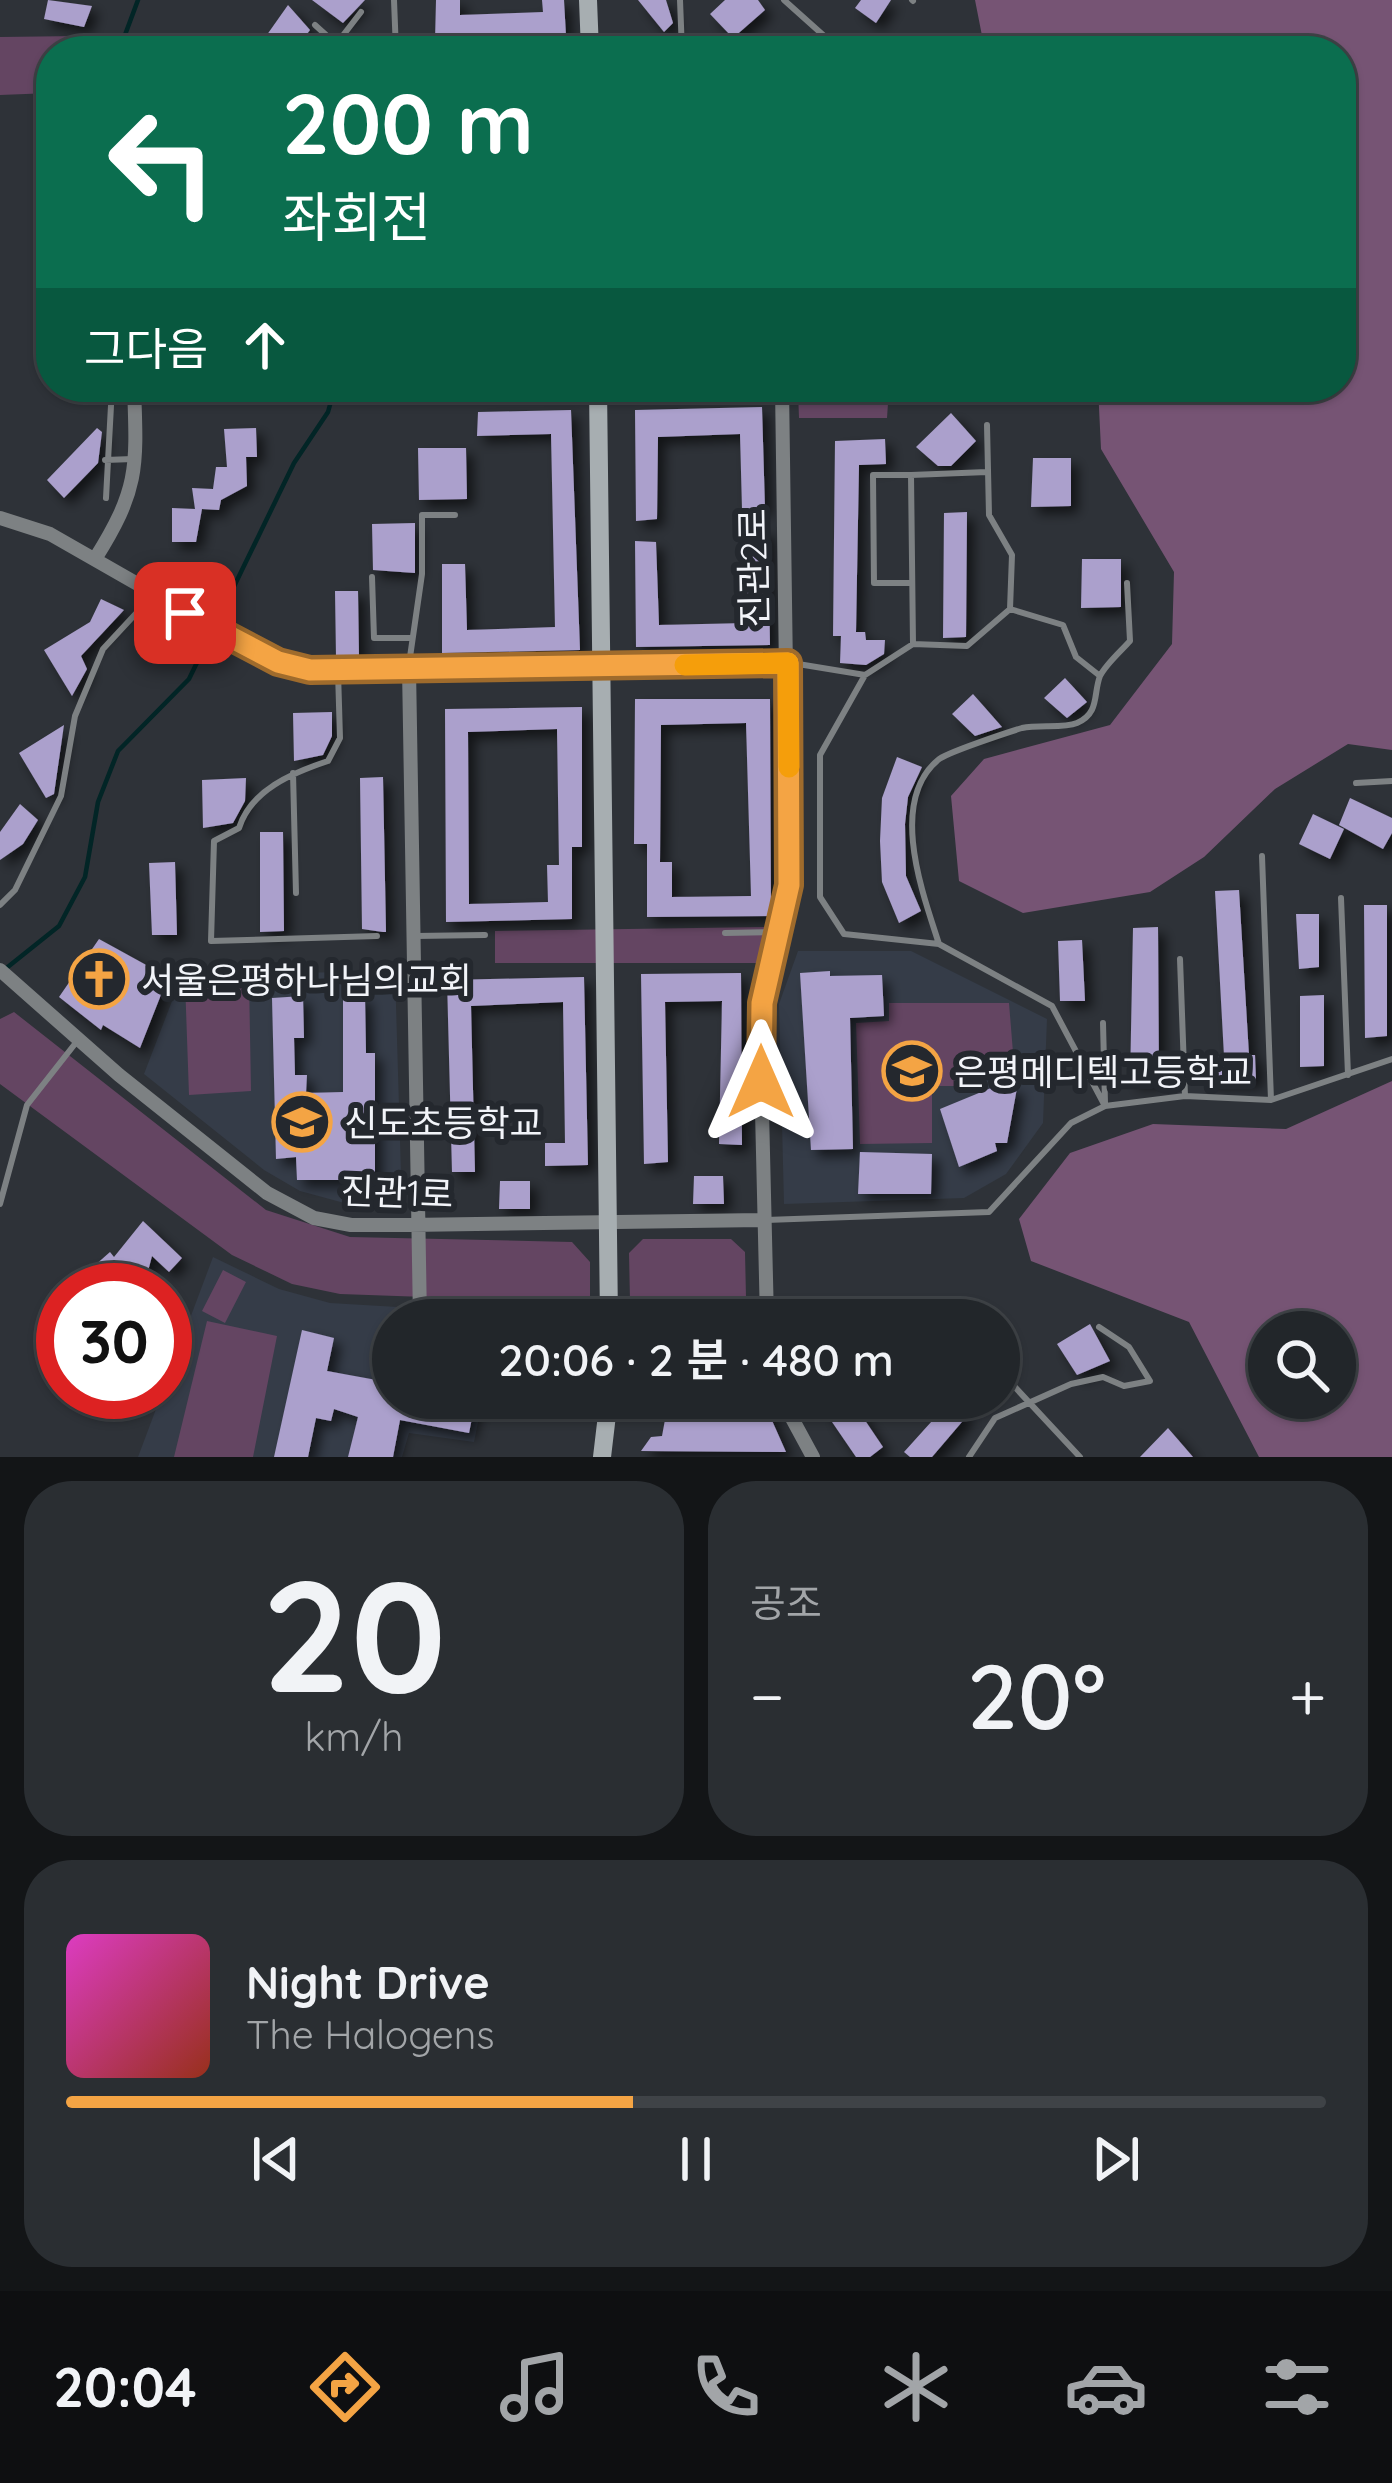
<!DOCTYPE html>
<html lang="ko">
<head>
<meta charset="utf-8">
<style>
  :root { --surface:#22262a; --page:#2a2e32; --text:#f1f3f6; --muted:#a2a5a8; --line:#3f4347; --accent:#f4a444 }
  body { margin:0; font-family:Quicksand,"Noto Sans KR",sans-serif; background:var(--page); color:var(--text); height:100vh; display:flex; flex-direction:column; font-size:45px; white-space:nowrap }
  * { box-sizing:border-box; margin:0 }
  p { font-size:39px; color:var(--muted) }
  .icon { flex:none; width:66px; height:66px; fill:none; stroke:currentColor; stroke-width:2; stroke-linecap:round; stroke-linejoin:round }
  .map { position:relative; height:1457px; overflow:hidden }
  .details { display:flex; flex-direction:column; gap:24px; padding:24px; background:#131517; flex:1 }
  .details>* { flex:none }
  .top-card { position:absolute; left:36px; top:36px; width:1320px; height:366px; border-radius:48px; box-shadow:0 3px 9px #0004,0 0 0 3px var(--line); background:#0b6e4f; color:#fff; overflow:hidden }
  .fabs { position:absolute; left:1248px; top:1311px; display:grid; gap:24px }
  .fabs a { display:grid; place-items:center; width:108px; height:108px; border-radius:50%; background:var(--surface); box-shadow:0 3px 9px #0004,0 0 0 3px var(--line); font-size:60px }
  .speed { position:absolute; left:36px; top:1263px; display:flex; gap:24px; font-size:60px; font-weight:700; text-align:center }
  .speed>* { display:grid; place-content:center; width:156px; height:156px; border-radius:50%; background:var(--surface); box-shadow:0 3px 9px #0004,0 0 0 3px var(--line); line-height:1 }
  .speed .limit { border:18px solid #d22; background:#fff; color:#111 }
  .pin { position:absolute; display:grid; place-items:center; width:102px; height:102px; color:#fff; margin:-51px; border-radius:24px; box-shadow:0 6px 18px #0006 }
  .me { position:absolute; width:132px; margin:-66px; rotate:0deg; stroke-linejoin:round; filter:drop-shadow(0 0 9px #0008) }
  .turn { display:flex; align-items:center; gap:42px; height:252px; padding:0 48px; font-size:54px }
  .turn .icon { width:156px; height:156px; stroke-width:2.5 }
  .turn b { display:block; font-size:84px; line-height:102px }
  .then { display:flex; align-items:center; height:114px; padding:0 48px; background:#0003; gap:24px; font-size:45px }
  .big { font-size:90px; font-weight:600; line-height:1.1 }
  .details .widget { flex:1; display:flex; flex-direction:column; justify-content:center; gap:18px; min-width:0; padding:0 42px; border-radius:48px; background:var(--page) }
  .details .dial { align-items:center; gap:0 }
  .dial b { font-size:156px; line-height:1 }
  .song { display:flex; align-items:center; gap:36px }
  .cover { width:144px; height:144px; border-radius:18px; background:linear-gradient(135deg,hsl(310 70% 55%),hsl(10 70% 35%)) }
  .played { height:12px; border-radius:6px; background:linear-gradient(90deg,var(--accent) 45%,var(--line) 45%) }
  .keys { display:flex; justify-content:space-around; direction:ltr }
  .heat { display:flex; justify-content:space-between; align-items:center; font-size:66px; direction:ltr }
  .details .tiles { flex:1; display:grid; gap:24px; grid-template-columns:1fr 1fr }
  .widget:last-child { grid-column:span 2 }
  .trip { position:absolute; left:372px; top:1299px; width:648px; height:120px; border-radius:60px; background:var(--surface); box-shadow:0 3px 9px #0004,0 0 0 3px var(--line); font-weight:600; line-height:120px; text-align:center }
  .tabs { display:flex; height:192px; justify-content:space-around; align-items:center; background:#0e0f11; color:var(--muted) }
  .tabs .icon { width:84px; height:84px }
  .tabs .current { color:var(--accent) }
  .tabs b { font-size:54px; color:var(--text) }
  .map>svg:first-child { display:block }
  .built { fill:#353c48 }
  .green { fill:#644562 }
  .forest { fill:#765474; fill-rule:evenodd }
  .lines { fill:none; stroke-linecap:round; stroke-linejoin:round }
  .stream { stroke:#022526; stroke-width:4.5 }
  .building { fill:#aba0cc; fill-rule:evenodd; filter:url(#shadow) }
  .lane { stroke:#7d8183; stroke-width:6 }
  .street { stroke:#7d8183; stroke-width:14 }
  .secondary { stroke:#a7aeb1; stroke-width:18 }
  .route-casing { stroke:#9f6b2c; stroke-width:30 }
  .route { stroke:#f4a444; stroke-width:21 }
  .slow { stroke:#f59e0b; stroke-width:21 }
  .labels { text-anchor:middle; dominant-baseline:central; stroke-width:12; stroke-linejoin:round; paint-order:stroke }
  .street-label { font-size:36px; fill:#f2f4f9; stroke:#24282e }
  .poi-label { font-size:36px; fill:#f2f4f9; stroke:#24282e; text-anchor:start }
</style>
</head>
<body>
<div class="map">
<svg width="1392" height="1457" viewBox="0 0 1392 1457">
  <defs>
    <filter id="shadow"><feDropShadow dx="7" dy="7" stdDeviation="6" flood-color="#0009"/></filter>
  </defs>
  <rect width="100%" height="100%" fill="#2e3238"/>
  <path class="built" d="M798,951H911L1047,1019L1043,1123L1006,1174L964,1198L784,1204L779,1004Z
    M395,971L402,1207H359L300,1191L264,1170L144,1074L182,975Z
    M213,1257L279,1289L330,1303L499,1313L498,1320H393V1398H483L474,1442L409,1433L402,1457H138Z"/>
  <path class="green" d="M78,36V51H51V93L0,95V37Z
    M405,387H1060V390L889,389L887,418H799L798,392H405Z
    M769,927L761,963H495V931Z
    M249,978L251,1091L189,1095L185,981Z
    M889,1003H1009L1015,1077H979L978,1086H932V1143L860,1144L856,1023L889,1021Z
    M14,1012L266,1210L350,1237L572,1242L590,1262V1303L340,1294L292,1284L232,1255L0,1084V1019Z
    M643,1239H731L745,1252L746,1297L630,1301L629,1253Z
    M223,1270L246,1282L225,1323L202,1311Z
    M207,1321L277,1336L253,1457H174Z"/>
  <path class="forest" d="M975,0H1392V750L1348,744L1275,789L1204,857L1150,892L1023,913L959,881L951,796L984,759L1110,725L1172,644L1174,572L1101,449L1098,387H1341V51H985Z
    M1392,1081V1457H1259L1189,1322L1031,1261L1019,1219L1070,1153L1153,1124L1286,1129ZM1269,1332H1335V1398H1269Z"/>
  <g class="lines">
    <path class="stream" d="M119,51L138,0
      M4,970L59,926L85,877L98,802L118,751L189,679L294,463L328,412L335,387"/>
  </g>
  <path class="building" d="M48,0L92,6L84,27L44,19Z
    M312,0H365L343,23Z
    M436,0H460V15L543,12L542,0H564L566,36L435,41Z
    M638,0H666L673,23L664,32Z
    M725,0H758L765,10L733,38L710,14Z
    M861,0H891L876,23L855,8Z
    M288,5L310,30L294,51H283L264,39Z
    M762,407L765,509H742L740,434L658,437L657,519L636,521L635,410Z
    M571,410L580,650L442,653V564H465L467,630L555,627L551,434L477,436L478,412Z
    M951,413L976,441L951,466H938L916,447Z
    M97,428L102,432L98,463L64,498L47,480Z
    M256,428L257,457H246L247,486L221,500L219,510L202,509L196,542H172V508L195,509L192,488L213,489L216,467H227L224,429Z
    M885,439L886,464L859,465L856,632H865L866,640H885L884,654L866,665L840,663L841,636H833L835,441Z
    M418,448H466L467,499L419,500Z
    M1033,458H1071V506L1031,507Z
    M967,512L966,637L943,638L944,513Z
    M415,523V573L373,570L372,524Z
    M768,530L770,645L636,647L635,541L656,542L659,625L746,623L744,531Z
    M1082,559H1121V607L1081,608Z
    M335,591H358L359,657H336Z
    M101,599L124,610L81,656L87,669L72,696L44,650L90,622Z
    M1065,678L1087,702L1067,718L1044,698Z
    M973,694L1002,727L975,736L952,714Z
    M635,699H770L771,916L647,917V844H634ZM746,723L751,896L672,897V862H660L661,725Z
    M582,707V847H572V919L446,922L445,709ZM557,729L559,865H547L548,902L469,904L468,732Z
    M332,712V736L323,755L294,761L293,713Z
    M64,725L54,794L46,798L19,753Z
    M897,757L922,767L908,797L905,824L906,876L921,911L899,923L882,882L880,841L882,798Z
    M383,777L386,932H383L362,929L360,778Z
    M246,778L245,801L233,823L203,828L202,780Z
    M1350,798L1392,818V833L1383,849L1339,825Z
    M20,804L38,820L23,844L0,860V832Z
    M1313,814L1344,829L1330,859L1299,844Z
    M260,832H283L284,931L260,932Z
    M175,862L177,935H152L149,863Z
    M1239,890L1249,1055H1255L1256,1081L1207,1082L1206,1056H1224L1215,891Z
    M1364,905H1387V1036L1365,1038Z
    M1296,914H1319V967L1299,969Z
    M1158,927L1159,1081L1130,1082L1133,928Z
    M99,939L168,977L140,1048L103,1025L101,1030L59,997Z
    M1082,940L1085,1001H1060L1058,941Z
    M830,971V976L882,975L884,1016L850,1018L853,1149L811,1150L800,973Z
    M741,973L742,1145L719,1144L722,1001L665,1002L668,1162L644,1164L641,974Z
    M584,977L588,1165L545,1166V1143H565L563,1002L471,1006L475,1172H452L447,980Z
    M1324,995V1066L1300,1067V996Z
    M303,996L304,1038H294L295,1075H307L306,1093L343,1092V996H365L366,1053H375V1180H297L296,1157L276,1159L272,998Z
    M991,1083L1017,1088L1007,1143H995L997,1151L959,1167L940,1109L991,1088Z
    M860,1152L932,1154L931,1194H858Z
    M694,1176H723L724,1204H693Z
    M500,1181H530V1209H499Z
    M143,1221L182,1258L169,1272L152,1256L143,1290H80L77,1281L110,1252L114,1257Z
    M748,1306V1320H643V1308Z
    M1090,1324L1110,1361L1077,1375L1057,1344Z
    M302,1330L334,1338L327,1371L382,1381L387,1354H393V1398L451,1405L452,1398H476L469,1433L400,1420L393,1457H348L358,1417L334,1409L331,1421L316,1418L308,1457H274Z
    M669,1398H762L786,1452L641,1451L651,1437L662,1436Z
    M825,1398H850L883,1447L870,1457H856L830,1419Z
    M950,1401L967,1416L932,1457H910L904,1452Z
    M1168,1428L1193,1457H1140Z"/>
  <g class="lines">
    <path class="lane" d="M394,0L396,51
      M680,0L682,51
      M784,0L841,51
      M912,0L913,1
      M315,25L336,44
      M331,51L361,12
      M987,425L989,515L1012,555L1010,609L967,646L913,644L865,675L820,755V897L844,934L939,944L1052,1006L1105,1106
      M105,460L133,459
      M911,475H873L874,583H912
      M106,498L112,387
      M372,577L374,638H411
      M1010,609L1063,625L1076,657L1100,676
      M913,644L911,475L987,472
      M792,663L865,675
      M409,664L422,574V515H455
      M338,672L340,738L328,761C292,773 251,790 239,828L214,841L211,941L377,936
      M293,773L296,893
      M1356,783L1392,781
      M1262,856L1271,1100
      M1341,898L1348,1075
      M0,905L15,890L61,796L75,716L103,649L154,594
      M725,933L777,932
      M415,936L485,935
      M939,944C923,894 888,802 938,760C945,753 1009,732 1022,728C1039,724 1063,729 1077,723C1100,713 1093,694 1100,676C1106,664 1121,651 1130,641L1127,583
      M1180,959L1185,1096
      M1103,1023L1105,1103
      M0,1204L27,1105L78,1040
      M766,1220L989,1212L1071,1123L1105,1106L1185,1096L1271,1100L1392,1059
      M958,1300L967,1320
      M999,1370L1080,1457
      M881,1398H882
      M969,1457L995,1418L1071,1384L1103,1377L1124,1386L1150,1381L1129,1347L1099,1327"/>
    <path class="street" d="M0,518L50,534L246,646L309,670L788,663
      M95,559C139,489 137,468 134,387
      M409,668L420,1320
      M0,970L119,1075L267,1193L314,1218L351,1225H409L762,1220
      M767,1320L760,1027L789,885L782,387
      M781,1398L813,1457"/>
    <path class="secondary" d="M588,0L590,51
      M598,387L609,1320
      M602,1457L609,1398"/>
  </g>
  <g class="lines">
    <defs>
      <path id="route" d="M185,613L278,662L310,670L788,663L789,885L762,1003L761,1082"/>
    </defs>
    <use href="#route" class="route-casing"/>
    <use href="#route" class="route"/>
    <path class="slow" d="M685,665L788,663L789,767"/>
  </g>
  <defs>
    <symbol id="church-ring" viewBox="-11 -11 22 22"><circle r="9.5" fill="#24282e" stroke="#f4a444" stroke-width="1.5"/><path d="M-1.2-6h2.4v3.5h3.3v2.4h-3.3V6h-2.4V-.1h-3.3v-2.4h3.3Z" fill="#f4a444"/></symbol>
    <symbol id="school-ring" viewBox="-11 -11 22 22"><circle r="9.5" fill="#24282e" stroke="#f4a444" stroke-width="1.5"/><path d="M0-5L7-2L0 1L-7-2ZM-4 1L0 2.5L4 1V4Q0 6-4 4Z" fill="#f4a444"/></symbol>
  </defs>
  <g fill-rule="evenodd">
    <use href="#church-ring" x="66" y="946" width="66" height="66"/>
    <use href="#school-ring" x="879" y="1038" width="66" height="66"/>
    <use href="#school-ring" x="269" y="1089" width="66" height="66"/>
  </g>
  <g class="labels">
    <g class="street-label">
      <text transform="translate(753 568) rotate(-91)">진관2로</text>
      <text transform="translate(397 1192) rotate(2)">진관1로</text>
    </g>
    <g class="poi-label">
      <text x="141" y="979">서울은평하나님의교회</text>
      <text x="954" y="1071">은평메디텍고등학교</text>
      <text x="344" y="1122">신도초등학교</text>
    </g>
  </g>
</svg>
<div class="fabs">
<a><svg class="icon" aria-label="search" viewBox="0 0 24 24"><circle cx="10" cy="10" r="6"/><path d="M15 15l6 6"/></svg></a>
</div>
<div class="speed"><div class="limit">30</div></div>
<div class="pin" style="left:185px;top:613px;background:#d93025"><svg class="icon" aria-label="arrive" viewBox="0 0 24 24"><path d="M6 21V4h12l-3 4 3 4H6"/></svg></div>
<svg class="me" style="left:761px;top:1082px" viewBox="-20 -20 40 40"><path d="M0-17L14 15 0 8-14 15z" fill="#f4a444" stroke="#fff" stroke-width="4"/></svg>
<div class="trip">20:06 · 2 분 · 480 m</div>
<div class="top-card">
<div class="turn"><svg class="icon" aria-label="left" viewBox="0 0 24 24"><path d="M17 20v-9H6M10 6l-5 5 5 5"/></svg><div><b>200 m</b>좌회전</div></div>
<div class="then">그다음<svg class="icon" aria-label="ahead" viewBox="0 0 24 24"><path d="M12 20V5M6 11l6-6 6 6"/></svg></div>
</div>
</div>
<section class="details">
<div class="tiles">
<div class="widget dial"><b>20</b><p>km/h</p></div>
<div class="widget"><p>공조</p>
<div class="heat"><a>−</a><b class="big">20°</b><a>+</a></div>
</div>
<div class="widget">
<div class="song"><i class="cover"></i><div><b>Night Drive</b><p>The Halogens</p></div></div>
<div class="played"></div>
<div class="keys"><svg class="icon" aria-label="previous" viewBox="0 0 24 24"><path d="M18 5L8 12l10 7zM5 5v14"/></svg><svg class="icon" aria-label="pause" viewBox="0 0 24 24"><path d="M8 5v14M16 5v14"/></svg><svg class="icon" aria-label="next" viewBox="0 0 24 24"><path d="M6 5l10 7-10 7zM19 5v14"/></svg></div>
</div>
</div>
</section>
<nav class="tabs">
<b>20:04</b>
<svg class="icon current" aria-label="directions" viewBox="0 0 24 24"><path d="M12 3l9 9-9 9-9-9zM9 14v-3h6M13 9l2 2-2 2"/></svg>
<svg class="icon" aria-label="music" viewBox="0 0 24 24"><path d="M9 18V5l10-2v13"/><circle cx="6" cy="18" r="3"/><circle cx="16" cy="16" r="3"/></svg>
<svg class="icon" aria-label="phone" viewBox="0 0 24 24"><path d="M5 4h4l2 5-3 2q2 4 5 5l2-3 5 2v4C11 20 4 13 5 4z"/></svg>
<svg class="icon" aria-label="climate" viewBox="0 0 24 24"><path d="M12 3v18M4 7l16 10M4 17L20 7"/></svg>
<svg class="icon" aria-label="car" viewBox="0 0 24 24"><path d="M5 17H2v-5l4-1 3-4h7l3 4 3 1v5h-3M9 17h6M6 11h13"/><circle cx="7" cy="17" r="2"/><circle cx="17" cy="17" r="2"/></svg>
<svg class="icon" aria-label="filters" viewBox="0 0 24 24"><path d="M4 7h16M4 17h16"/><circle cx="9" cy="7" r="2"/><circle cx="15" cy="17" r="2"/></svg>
</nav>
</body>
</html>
